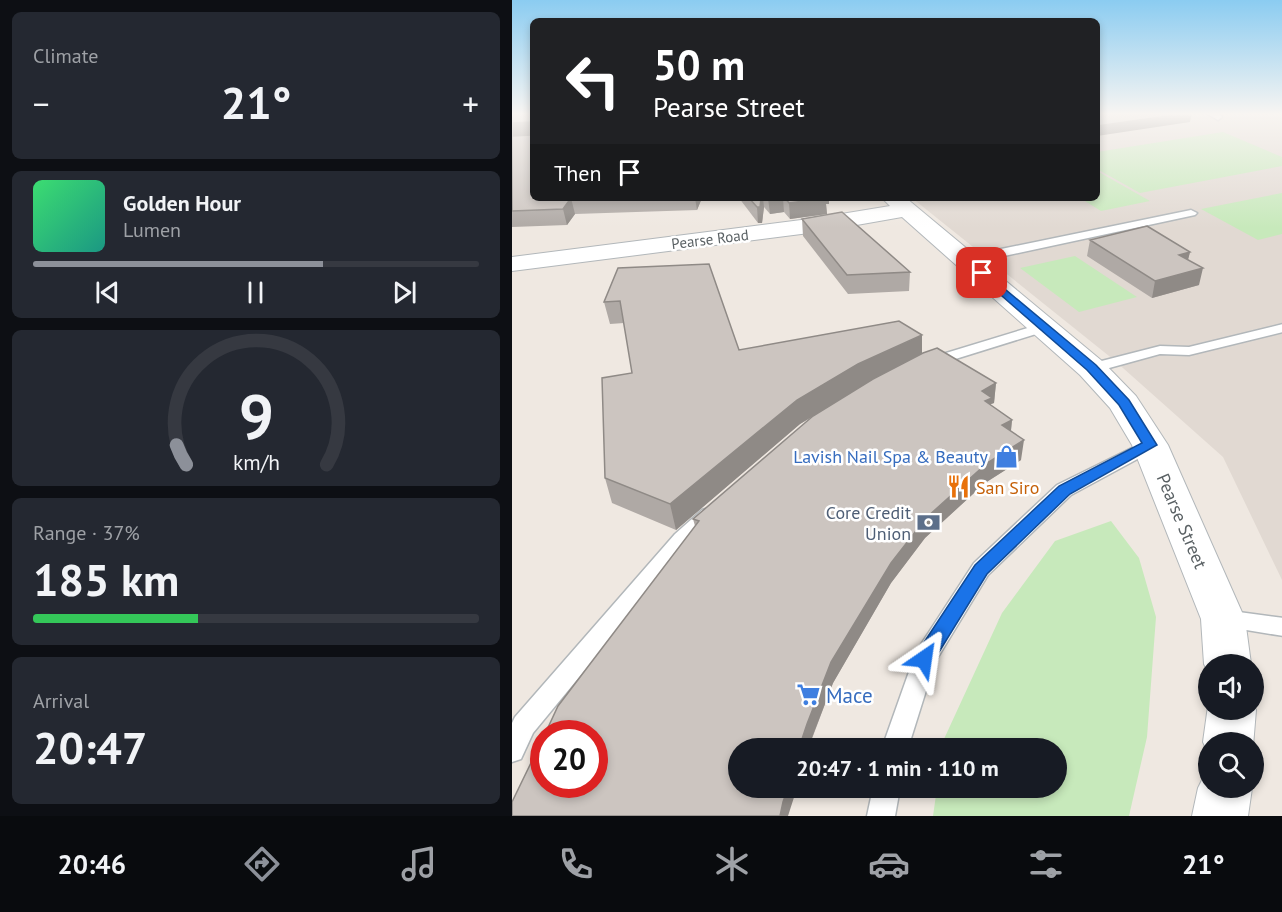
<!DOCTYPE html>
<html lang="en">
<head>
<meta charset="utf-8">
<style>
  :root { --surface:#171b24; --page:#242831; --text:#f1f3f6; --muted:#9ea1a6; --line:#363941; --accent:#8c9099 }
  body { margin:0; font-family:"PT Sans",sans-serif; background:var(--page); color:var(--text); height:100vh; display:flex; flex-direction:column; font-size:22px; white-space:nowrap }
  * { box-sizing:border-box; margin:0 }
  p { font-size:20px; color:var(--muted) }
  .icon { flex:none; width:33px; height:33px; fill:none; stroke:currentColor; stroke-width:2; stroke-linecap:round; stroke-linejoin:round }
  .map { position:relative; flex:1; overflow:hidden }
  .details { display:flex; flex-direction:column; gap:12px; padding:12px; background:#0d0f14; width:512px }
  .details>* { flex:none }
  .banner { position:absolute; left:18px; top:18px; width:570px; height:183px; border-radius:9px; box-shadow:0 3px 9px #0003; background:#202124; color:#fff; overflow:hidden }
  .buttons { position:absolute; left:686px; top:654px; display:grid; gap:12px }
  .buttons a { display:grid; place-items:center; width:66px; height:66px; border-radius:50%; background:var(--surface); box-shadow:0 3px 9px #0003; font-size:30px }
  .speed { position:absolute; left:18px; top:720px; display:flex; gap:12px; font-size:30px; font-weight:700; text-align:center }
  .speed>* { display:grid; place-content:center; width:78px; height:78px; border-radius:50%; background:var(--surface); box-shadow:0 3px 9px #0003; line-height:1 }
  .speed .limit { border:9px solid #d22; background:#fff; color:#111 }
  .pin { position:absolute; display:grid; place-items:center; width:51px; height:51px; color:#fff; margin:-26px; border-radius:12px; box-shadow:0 3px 9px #0006 }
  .me { position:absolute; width:66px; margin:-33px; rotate:32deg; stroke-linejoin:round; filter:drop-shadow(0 0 4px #0008) }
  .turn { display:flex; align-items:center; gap:21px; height:126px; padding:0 24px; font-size:27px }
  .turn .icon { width:78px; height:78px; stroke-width:2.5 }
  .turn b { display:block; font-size:42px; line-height:51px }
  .then { display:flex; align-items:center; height:57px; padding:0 24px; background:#0003; gap:12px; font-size:22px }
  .big { font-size:45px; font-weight:700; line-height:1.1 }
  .details .tile { flex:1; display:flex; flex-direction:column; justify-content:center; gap:9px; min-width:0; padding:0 21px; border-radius:9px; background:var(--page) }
  .details .dial { align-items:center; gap:0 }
  .dial svg { height:156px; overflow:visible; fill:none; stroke:var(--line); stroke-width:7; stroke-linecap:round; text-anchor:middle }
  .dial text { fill:var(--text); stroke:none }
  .song { display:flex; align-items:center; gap:18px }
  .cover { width:72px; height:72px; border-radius:9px; background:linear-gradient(135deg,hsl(140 70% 55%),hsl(170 70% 35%)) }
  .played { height:6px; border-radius:3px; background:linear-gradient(90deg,var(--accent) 65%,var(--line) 65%) }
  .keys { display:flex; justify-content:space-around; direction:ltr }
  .heat { display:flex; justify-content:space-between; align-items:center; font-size:33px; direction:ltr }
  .charge { height:9px; border-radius:4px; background:linear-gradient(90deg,#34c759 37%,var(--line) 0) }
  .trip { position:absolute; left:216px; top:738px; width:339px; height:60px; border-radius:30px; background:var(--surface); box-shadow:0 3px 9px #0003; font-weight:700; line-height:60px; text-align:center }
  .dock { display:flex; height:96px; justify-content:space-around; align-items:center; background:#090b0e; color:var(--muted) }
  .dock .icon { width:42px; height:42px }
  .dock .current { color:var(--accent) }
  .dock b { font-size:27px; color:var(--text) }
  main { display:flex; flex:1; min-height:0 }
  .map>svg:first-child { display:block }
  .education { fill:#e1d9d2 }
  .green { fill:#c7e9bb }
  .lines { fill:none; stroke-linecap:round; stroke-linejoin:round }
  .lane-casing { stroke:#b2b7ba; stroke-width:3 }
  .street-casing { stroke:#b2b7ba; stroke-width:2 }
  .lane { fill:#fff; fill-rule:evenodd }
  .street { fill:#fff; fill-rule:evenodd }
  .wall { fill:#afa9a5 }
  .shaded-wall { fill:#8f8a86 }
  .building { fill:#ccc5c0; stroke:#8f8a86; stroke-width:1.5 }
  .route { fill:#1a73e8; stroke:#114b97; stroke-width:1.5 }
  .labels { text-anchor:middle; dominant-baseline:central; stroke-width:5; stroke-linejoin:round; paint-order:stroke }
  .far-street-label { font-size:15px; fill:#5a6164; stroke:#fff }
  .shop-label { font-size:18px; fill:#366cbe; stroke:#fff; text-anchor:end }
  .food-label { font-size:18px; fill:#c56008; stroke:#fff; text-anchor:start }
  .service-label { font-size:18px; fill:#4e5e75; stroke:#fff; text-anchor:end }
  .street-label { font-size:18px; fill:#5a6164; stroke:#fff }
  .near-shop-label { font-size:21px; fill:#366cbe; stroke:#fff; text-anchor:start }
</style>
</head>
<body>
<main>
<section class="details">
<div class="tile"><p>Climate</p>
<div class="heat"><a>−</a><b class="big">21°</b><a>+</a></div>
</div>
<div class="tile">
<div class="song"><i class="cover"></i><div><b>Golden Hour</b><p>Lumen</p></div></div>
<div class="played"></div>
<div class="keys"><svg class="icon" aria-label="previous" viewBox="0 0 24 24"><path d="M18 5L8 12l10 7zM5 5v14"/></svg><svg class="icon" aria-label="pause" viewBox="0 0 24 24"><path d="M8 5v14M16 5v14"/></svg><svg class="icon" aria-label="next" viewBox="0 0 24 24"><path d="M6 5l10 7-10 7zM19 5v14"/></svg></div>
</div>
<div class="tile dial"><svg viewBox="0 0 100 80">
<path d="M14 69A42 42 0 1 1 86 69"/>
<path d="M14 69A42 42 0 0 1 9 59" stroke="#8c9099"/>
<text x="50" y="56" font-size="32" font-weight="700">9</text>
<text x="50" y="72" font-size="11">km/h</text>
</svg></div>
<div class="tile"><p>Range · 37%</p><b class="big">185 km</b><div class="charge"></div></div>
<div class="tile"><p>Arrival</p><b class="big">20:47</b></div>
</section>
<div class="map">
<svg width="771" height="816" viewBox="0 0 771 816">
  <rect width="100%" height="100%" fill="#efe8e1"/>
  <path class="education" d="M770,113V580L711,457L602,360L400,198H585V114Z"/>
  <path class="green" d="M711,132L770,157V166L628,193L585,169V152Z
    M585,171L638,201L589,211L568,198H585Z
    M770,193V234L746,240L689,209Z
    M563,256L625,297L567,312L508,268Z
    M599,521L627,558L644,617L635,737L617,816H421L425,788H544V748H431L432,739L490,613L543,541Z"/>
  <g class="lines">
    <defs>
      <path id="lane" d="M694,113H705L710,117L706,120Z
        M679,210L685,213L683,215L455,264L449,260L455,256Z
        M532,323L537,324L539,327L537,330L421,366H411L408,363L411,360Z
        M771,324V332L677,355L648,354L579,373L571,368L574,365L648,346L677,347Z
        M638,439L647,445L644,449L559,495L476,575L423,662L396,748H370L404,652L462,563L545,485Z
        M197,508L204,510L207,515L204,520L177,544L21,733L9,759L0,762V723L3,717L163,534L190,510Z
        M712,610L771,618V636L704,625L701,619L704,613Z
        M361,788H388L383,816H355Z"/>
      <path id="street" d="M370,198H394L590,361L624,396L656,445L733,619L739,664H696V672L692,664L689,619L620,445L598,408L568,375L390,217L305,232L0,271V257L305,218L378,206Z
        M741,704L744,710L741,746V742H696V753L691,742L696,706V710H741Z
        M696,768V788H740L736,816H680L686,788Z"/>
    </defs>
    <use href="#lane" class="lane-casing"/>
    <use href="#street" class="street-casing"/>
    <use href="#lane" class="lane"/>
    <use href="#street" class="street"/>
  </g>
  <path class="wall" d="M0,113L21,198H190L185,210L63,214L55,225L0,227Z
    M227,198H317V204H314L315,214L278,219L272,212L258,214L252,207L250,223H246Z
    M290,219L398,272L397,291L336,294L291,236Z
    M578,240L678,252L676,259L687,285L640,298L575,256Z
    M106,268L227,350L410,353L484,383L482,403L479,404V405L500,420L499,431L509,460L473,483L413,538L379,583L321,683L298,744L183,526L181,519L310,411L288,424L164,530L100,503L93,478L120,373L112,323L98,324L92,302Z"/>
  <path class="shaded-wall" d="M680,113L678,122L585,136V126Z
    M19,122L21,135L0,137V123Z
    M59,198L63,214L55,225L51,209Z
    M183,198H190L185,210Z
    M249,198H251L252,207L250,223H246L245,207Z
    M256,198H271L272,212L258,214Z
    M305,198H317V204H314L315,214L278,219L277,203Z
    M678,252L674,268L667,255Z
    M691,268L687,285L640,298L643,281Z
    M410,335V358L347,388L288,424L164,530L158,504L285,400L346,364Z
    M484,383L482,403L479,404L478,417L470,391Z
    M500,420L498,439L490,425Z
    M512,440L509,460L473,483L413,538L379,583L321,683L296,748H287L295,724L319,662L379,563L414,518L475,463Z
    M276,788H285L276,816H268L271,802Z"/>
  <path class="building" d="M0,113H21V198H61H59L51,209L0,211V136L19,135V122L0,123Z
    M585,113H677L585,126Z
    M237,198H249L248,207H245Z
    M273,198H314L277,203Z
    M330,212L398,272L335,275L290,219Z
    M635,226L678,252L667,255L691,268L643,281L578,240Z
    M197,264L227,350L387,321L410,335L346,364L285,400L158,504L93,478L90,378L120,373L108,301L92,302L106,268Z
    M425,348L484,383L470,391L480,398L473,401L500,420L490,425L512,440L475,463L414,518L379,563L319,662L295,724L287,748H226V788H276L271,802L268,816H0V802L32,736V784H82V734H33L46,706L187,521L181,519L301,416L361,379L411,353Z"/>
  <linearGradient id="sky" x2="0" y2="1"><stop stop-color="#8bccf1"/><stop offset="0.5" stop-color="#f8f5f2"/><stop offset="1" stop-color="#f8f5f2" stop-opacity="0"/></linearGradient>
  <rect width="771" height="228" fill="url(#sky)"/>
  <path class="route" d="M470,270L584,365L617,400L645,445L558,494L475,574L419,665L412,667L405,665L402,659L405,653L463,565L547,486L630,443L607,405L575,370L467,276V271Z"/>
  <defs>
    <symbol id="shop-bare" viewBox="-9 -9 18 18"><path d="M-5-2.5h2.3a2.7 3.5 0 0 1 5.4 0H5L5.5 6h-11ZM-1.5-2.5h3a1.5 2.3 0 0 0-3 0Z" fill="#3f7fe0" stroke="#fff" stroke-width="2.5" paint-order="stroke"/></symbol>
    <symbol id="restaurant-bare" viewBox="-9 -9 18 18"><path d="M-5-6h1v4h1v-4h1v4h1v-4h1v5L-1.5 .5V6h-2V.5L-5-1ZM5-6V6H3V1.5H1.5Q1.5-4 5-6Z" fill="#e8710a" stroke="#fff" stroke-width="2.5" paint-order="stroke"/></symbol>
    <symbol id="bank-bare" viewBox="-9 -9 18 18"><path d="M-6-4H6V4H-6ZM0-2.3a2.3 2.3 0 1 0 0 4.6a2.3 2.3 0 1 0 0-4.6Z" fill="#5c6f8a" stroke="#fff" stroke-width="2.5" paint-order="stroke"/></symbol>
    <symbol id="supermarket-bare" viewBox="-9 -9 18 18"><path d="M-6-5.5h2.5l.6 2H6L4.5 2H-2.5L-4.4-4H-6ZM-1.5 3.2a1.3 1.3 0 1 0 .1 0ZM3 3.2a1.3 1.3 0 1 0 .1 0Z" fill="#3f7fe0" stroke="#fff" stroke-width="2.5" paint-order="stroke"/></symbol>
  </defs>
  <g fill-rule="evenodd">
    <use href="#shop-bare" x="478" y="440" width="33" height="33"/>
    <use href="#restaurant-bare" x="430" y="470" width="33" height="33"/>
    <use href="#bank-bare" x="400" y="506" width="33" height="33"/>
    <use href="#supermarket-bare" x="280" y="678" width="33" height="33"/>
  </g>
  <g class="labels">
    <g class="far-street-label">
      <text transform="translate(198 239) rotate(-7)">Pearse Road</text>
    </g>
    <g class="shop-label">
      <text x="476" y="456">Lavish Nail Spa &amp; Beauty</text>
    </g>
    <g class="food-label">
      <text x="464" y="487">San Siro</text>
    </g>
    <g class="service-label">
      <text x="399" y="512">Core Credit<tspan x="399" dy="21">Union</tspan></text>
    </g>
    <g class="street-label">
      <text transform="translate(670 521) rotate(67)">Pearse Street</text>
    </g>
    <g class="near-shop-label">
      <text x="314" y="695">Mace</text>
    </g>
  </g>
</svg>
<div class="buttons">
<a><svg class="icon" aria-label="sound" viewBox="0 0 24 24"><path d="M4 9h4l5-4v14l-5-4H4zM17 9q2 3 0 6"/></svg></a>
<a><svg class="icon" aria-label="search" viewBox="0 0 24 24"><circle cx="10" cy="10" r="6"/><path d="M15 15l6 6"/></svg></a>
</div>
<div class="speed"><div class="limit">20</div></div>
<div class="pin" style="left:470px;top:273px;background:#d93025"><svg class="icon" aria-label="arrive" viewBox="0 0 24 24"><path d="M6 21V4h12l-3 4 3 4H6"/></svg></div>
<svg class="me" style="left:412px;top:659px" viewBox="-20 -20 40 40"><path d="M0-17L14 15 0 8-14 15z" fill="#1a73e8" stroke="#fff" stroke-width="4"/></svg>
<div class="trip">20:47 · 1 min · 110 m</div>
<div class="banner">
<div class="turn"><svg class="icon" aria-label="left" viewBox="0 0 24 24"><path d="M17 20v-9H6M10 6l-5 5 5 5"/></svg><div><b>50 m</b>Pearse Street</div></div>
<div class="then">Then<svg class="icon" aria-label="arrive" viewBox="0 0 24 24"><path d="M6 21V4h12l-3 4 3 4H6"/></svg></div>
</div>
</div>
</main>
<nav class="dock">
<b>20:46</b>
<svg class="icon current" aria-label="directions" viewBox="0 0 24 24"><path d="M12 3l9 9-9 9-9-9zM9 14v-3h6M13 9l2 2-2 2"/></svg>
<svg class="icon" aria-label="music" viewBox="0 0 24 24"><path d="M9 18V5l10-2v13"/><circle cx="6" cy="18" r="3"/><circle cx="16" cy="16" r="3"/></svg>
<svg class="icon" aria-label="phone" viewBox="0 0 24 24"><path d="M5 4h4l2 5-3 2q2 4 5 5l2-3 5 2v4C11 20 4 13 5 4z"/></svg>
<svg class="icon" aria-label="climate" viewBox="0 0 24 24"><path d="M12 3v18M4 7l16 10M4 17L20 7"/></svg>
<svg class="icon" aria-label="car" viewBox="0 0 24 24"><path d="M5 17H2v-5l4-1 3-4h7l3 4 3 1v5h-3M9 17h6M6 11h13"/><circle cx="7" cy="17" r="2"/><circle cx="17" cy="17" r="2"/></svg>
<svg class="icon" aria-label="filters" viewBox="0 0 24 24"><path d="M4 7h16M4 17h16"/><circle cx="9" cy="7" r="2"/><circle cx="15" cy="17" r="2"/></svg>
<b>21°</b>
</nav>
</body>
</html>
